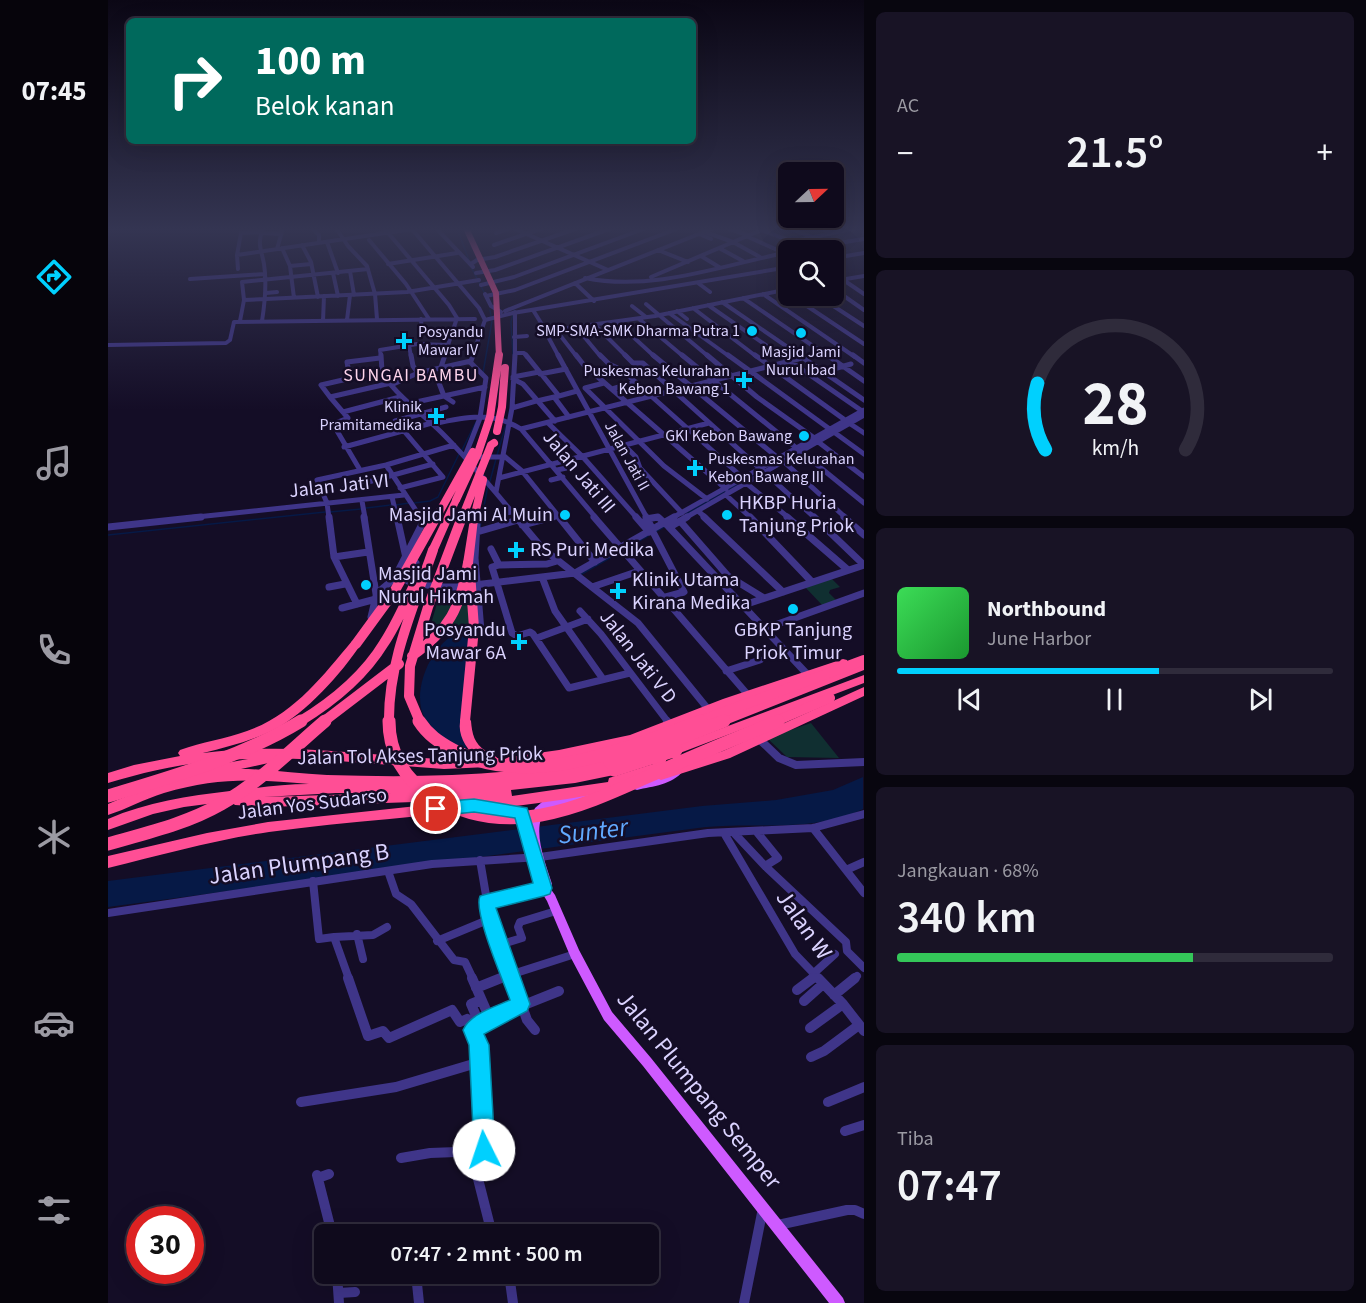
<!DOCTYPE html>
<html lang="id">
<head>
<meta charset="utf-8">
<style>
  :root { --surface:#0f0a1c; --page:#181325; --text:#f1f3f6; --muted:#9b9aa3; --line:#2f2b3b; --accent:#00d0fe }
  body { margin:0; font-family:"Source Sans 3",sans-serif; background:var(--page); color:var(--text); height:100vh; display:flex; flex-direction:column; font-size:22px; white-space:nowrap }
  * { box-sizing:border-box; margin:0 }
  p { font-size:20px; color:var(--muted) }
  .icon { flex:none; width:33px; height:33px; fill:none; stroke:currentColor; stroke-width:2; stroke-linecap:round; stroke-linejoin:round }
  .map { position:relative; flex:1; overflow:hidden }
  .sheet { display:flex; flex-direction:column; gap:12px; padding:12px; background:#08060f; width:502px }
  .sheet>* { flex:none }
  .banner { position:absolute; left:18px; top:18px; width:570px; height:126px; border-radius:9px; box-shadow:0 6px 24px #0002,0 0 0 2px var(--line); background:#00695c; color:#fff; overflow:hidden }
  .needle { width:39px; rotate:68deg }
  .fabs { position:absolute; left:670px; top:162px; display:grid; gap:12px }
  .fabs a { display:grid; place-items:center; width:66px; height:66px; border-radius:9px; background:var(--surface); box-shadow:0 6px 24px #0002,0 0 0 2px var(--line); font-size:30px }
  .speed { position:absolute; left:18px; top:1206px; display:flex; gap:12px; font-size:30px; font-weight:700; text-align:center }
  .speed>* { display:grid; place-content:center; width:78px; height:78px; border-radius:50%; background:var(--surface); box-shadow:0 6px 24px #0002,0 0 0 2px var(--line); line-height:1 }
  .speed .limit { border:9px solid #d22; background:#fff; color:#111 }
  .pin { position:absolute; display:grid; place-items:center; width:51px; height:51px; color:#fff; margin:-26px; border:3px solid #fff; border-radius:50%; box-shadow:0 2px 6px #0007 }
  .me { position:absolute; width:66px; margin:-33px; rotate:356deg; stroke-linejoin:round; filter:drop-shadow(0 0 4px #0008) }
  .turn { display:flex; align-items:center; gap:21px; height:126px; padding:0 30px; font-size:27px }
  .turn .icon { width:78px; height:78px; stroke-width:2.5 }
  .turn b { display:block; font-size:42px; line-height:51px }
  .big { font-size:45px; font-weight:600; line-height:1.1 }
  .sheet .card { flex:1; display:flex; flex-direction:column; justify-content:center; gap:9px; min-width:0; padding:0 21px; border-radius:9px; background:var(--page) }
  .sheet .dial { align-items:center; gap:0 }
  .dial svg { height:156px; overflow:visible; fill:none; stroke:var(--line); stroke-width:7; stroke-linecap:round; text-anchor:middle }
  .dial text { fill:var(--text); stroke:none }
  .song { display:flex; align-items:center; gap:18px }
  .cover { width:72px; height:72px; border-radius:9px; background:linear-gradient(135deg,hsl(130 70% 55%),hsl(130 70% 35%)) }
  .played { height:6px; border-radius:3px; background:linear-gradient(90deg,var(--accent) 60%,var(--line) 60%) }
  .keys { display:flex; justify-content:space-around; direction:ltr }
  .heat { display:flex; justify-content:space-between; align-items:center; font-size:33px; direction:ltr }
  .charge { height:9px; border-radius:4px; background:linear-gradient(90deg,#34c759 68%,var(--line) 0) }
  .trip { position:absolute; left:206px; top:1224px; width:345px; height:60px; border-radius:9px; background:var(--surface); box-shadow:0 6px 24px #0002,0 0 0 2px var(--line); font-weight:600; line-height:60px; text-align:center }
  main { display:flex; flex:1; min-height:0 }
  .menu { display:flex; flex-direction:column; width:108px; justify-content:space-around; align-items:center; background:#06040b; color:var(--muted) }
  .menu .icon { width:42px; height:42px }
  .menu .current { color:var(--accent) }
  .menu b { font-size:27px; color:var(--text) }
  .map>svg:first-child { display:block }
  .green { fill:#102f31 }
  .water { fill:#061946 }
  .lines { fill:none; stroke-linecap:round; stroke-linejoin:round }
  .stream { stroke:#061946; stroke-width:1.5 }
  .minor-far4 { stroke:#3f3589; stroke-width:4 }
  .minor-far3 { stroke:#3f3589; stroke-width:5 }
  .minor-far2 { stroke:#3f3589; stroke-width:7 }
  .minor-far1 { stroke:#3f3589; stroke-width:8 }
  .minor { stroke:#3f3589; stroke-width:10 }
  .major { fill:#ce5aff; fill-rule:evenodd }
  .highway { fill:#ff4e95; fill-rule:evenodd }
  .highway-bridge-far3 { stroke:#ff4e95; stroke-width:6 }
  .highway-bridge-far2 { stroke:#ff4e95; stroke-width:8 }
  .highway-bridge-far1 { stroke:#ff4e95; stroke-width:10 }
  .highway-bridge { stroke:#ff4e95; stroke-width:13 }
  .route { fill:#00d0fe; stroke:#0087a5; stroke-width:1.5 }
  .poi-dot { fill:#00d0fe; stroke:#140d26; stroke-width:2 }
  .labels { text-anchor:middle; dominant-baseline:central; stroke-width:5; stroke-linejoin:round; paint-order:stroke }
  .far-poi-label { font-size:16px; fill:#dbd3ff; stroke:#140d26; text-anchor:end }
  .far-street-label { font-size:16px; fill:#dbd3ff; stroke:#140d26 }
  .far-quarter-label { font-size:18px; letter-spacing:1.5px; fill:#ffd5ec; stroke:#140d26 }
  .street-label { font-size:20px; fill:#dbd3ff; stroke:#140d26 }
  .poi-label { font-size:20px; fill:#dbd3ff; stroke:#140d26; text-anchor:start }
  .near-street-label { font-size:24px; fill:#dbd3ff; stroke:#140d26 }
  .near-water-label { font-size:26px; font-style:italic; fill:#61a9ff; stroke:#140d26 }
</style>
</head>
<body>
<main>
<nav class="menu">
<b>07:45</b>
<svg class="icon current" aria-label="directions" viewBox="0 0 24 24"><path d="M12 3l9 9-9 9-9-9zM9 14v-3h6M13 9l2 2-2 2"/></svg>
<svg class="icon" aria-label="music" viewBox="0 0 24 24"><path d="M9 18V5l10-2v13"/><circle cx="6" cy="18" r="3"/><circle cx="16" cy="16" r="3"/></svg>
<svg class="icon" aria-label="phone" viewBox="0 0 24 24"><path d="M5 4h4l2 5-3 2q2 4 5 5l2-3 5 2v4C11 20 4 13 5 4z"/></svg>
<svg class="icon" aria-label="climate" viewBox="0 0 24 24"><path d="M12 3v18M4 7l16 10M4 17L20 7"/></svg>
<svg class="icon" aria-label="car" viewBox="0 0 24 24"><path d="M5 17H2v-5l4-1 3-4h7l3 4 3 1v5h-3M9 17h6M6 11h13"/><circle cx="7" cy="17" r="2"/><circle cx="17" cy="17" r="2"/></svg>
<svg class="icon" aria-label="filters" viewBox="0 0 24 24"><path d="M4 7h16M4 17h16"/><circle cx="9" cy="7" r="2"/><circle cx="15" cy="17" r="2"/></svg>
</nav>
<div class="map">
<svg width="756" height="1303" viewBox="0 0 756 1303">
  <rect width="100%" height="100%" fill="#140d26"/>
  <path class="green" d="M723,578L732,587L722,590L721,593L729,601L715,606L697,587Z
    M369,591L368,626L323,624L332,593Z
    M703,723L731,758L679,757L659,738Z"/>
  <path class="water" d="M356,631L360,634V643L353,730L360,753C343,743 328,735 317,718C301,692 326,636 356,631Z
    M755,777V809C704,834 645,821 590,828C393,854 197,881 0,907V881L594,806L668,800L725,790Z"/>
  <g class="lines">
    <path class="stream" d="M349,228L362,263
      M363,267L376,292
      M382,310L383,316
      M405,355L403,322L406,310
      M375,373L384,321
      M354,450L368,422
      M389,455L398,425
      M382,481L388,459
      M306,503L322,501L330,497L351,454
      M288,505L301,503
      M258,508L283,505
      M222,512L253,509
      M578,514L652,471
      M372,528L380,485
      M547,532L556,527
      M0,535L217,512
      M518,548L540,536
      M472,575L512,552
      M335,590L336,592L347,590"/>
    <path class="minor-far4" d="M204,228L211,235V243
      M228,228L240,246L259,266L267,294L269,319
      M276,228L341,305L349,318
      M303,228L371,308L377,320
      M328,228L365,267
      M366,228H371
      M405,228L500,270
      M619,228L639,235
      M680,228L704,237
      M710,228L723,233
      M651,229L685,242
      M597,232L625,242L652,257
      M154,233L173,234
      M388,233L403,228
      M591,234L603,239
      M638,236L674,252
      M261,240L298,284L321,319
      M219,242L230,273
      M683,242L748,228
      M194,245L203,262L210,297
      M386,245L435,228
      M174,248L182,266L186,298
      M611,248L635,261
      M169,249L175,228
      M550,250L580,262
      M688,250L756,239
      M129,255L311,228
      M593,256L611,267
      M726,258L756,253
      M280,264L349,253
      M363,264L369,260L387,257L470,228
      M182,266L203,264
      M130,269L129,255L133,233L154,232
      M242,271L246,295
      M225,273L230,296
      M368,273L387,270L504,228
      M543,277L658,228
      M477,278C545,292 615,265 681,252
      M82,279L156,274
      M734,279L756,294
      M726,281L756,276
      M467,283L486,301
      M590,283L602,292
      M373,285L406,277L538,228
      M726,289L756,310
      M158,293L169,292
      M377,294L383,306L393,312
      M655,294L747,357
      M378,296L407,290L571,228
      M684,296L756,344
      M710,296L756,326
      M635,298L721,357
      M158,299L299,292L371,280
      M136,300L158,299
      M614,302L694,357
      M538,304L551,315
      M600,305L675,357
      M524,306L538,317
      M585,308L649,357
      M425,310L438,331L547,316L681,289
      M397,311L606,228
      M569,311L579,319
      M561,313L622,357
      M551,315L601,357
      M313,319L314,333H343
      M531,319L576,357
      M239,320L242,295
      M377,320L405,313L681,267
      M132,321L136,300L134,282L260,269
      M154,321C157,302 159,283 156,264C153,248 149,245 155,228
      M215,321L216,296
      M509,322L547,357
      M487,325L519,357
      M468,327L493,357
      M448,330L469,357
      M437,331L451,357
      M406,337L419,336
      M0,345L118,343L122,340L126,322L367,319
      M301,345L303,357
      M407,353H416L419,357
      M273,357L272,350L309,344L339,345
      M336,357L349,318
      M364,357L377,320
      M407,357V312"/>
    <path class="minor-far3" d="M273,355L274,371L281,383
      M303,355L305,366L310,373
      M365,355L363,361L310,373L283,385C299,404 317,416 334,433C361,460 385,489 409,518
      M418,355L451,396L446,397L461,417
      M450,355L539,518
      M468,355L475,364L618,489
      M492,355L501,364L514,370L635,478
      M517,355L525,363H535L707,518
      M545,355L670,458
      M574,355L756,503
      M599,355L649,397L705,437
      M620,355L756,454
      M647,355L737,420
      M673,355L754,411
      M691,355L756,400
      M719,355L756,381
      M745,355L756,363
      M333,367L337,355
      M715,372L743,364
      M432,374L458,369
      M405,377L431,372
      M242,378L239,362L272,358
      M405,379L415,384L447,421
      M331,383L336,396L345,402
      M496,383L477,388L556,466L599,499
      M504,389L528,382
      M451,396L469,391
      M222,397L213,385L274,371
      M429,401L446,397
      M299,404L377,387
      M404,408L428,401
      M288,409L304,408
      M235,412L292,397
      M287,421L338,407
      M440,423L474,456L529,518
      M741,423L756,433
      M325,424C357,417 384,411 413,429L488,518
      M413,429L694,358
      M709,441L756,477
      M517,446L528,457L532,468L574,513
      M236,447L324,423
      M395,455L414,471L452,518
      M357,456L372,418L378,378L362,362
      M364,457H395
      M675,461L738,518
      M278,465L313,518
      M252,470L225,424L240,418L222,397L283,383
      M449,470L468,466
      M391,478L601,423
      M443,480L455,477
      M638,483L681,518
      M292,488L335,477L296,431
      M235,489L325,464
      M388,492L404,408L407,355
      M618,495L643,518
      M284,497L289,518
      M254,501L257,518
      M590,511L598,518
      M394,517L393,514L403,512
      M79,518L296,495
      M221,518L219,503L209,480L278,465L346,445
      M439,518L449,516
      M541,518H552
      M564,518L756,410
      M577,518L756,415"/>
    <path class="minor-far2" d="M221,517L226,557L249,604
      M256,517L268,594L286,579L315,522L312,517
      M289,517L298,558
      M408,517L434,548L530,623L600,709
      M451,517L487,562
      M486,517L640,695
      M528,517L541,532
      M538,517L545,530
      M596,517L675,592
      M642,517L704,582
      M679,517L740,570
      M736,517L756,535
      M538,519L550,517L560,526L700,675
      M572,521L620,576L656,598
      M369,523L367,558L373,631
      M414,525L445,517
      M0,527L93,517
      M562,527L579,517
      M544,530L576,592L554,598
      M369,532L410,520
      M383,549L391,565L439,564L449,561
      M226,557L260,552
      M298,558L308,563L300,581L329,587H349L467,573L566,517
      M391,565L384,567L404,633L409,636L422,632L425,634L461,688L522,673
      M434,577L447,611L495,679
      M221,587L237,584
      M484,587L531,571
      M633,606L756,565L706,517
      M234,608L268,599
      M472,611L493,634L560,722
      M263,617L268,596
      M656,629L756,593
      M429,638L480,619
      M618,671L652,660"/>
    <path class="minor-far1" d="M559,721L561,724
      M651,739L671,758L688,765L756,762
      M705,828L756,893
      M648,831L670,858L657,866
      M616,833L687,954L711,979
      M626,833L657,866L738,942L739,951L756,968
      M372,860L382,919L404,979
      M738,870L756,862
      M280,871L288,894L303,904L346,960L357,962L365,979
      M205,881L211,939L226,937L241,979
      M379,902L436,888
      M0,913L324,864L432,857L600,833L705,828L756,814
      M249,934L255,959
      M226,937L265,935L279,927
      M329,941L382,919
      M391,945L414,938L410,927L412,922L448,911
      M705,974L727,954
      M389,979L467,954
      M703,979L707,976
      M745,979L749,976"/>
    <path class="minor" d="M240,978L260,1036L275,1031L281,1038L344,1010L352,1022L359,1019L365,1030
      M364,978L382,1019
      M404,978L419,1020L427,1030
      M710,978L735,1004L756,1031
      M368,988L393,978
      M689,990L705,978
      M726,995L747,978
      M696,1001L715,984
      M372,1025L363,1004L373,1000
      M702,1028L735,1004
      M703,1057L716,1051L751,1025
      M193,1102L288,1087L372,1062
      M720,1102L756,1087
      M737,1131L756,1125
      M293,1158L322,1153L376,1151
      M209,1175L224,1234
      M210,1178L221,1174
      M670,1225L739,1210H747L756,1214
      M384,1234L367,1167L376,1150L371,1045L365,1030L396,1013L451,991
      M211,1251L216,1249
      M229,1274L231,1303
      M308,1274L311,1303
      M401,1274L405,1303
      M231,1293L247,1292
      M636,1303L655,1208"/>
    <path class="major" d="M570,767L573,768L575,771C564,785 545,786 529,790L526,789L524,786L526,783L529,782L556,776Z
      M481,792L484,793L486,796L484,799L440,808C421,825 438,864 444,884L442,888L447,895L471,950L504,1012L543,1058L735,1298L737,1303H721L535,1066L496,1020L463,958L439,901L431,888L420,857L412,817L408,815L378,811L375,810L373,807L375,804L378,803L410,807L419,812L422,820L427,808L434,802Z"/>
    <path class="highway" d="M348,497L352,500L330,550L325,553L322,552L320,550L344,500Z
      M366,516L370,519L365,563L360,566L355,563L362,519Z
      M248,640L253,644C234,673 197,714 167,729C144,741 119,747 95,753C143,747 191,748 238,752C283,755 327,761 372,759C358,751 348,733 353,718H361L363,721C364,733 366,744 378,751C383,754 386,754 390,759L388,762L381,763L380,767L336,769L217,760L166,758L165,762L133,769C162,769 190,774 219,775C314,778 409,776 502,757L506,759L508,762L506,765L510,767L512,770L510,773L506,775L467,783L403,790L404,796L500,782L501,778L545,764L547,758L542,749L544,746L548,744L552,746L559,758L555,770L615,751L756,687V696L622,758L553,780L549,778L547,775L548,772L520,781L521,784L519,788L515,789C398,813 279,816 161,832C106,840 53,855 0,868V856L99,833L160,822L365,800L159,807L127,805L122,801L76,807L45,814L0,830V819C39,802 80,796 122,791C149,788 175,784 201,784C146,779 109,777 56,793C36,799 19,809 0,815V804C28,792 56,782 86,775L85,773L87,770L91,768L140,759C92,760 46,769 0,783V773L26,765L72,756L70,753L72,750C94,742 117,739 139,731C185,715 214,677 244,641ZM228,793H283L156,797Z
      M735,659L739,660L740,663L739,666L623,705L523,744L451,760L401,767L397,765L395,762L397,759L401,757L451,750L522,735L615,699Z
      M756,662V670L620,724H612L610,721L612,718Z
      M756,675V683L572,753L568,755L564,753L562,750L564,747Z"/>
    <path class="highway-bridge-far3" d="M358,228L388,293L391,357"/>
    <path class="highway-bridge-far2" d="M389,431L394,407L397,368
      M348,500L370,453L382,417L391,355
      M328,518L365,452
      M354,518L383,445L386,443
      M366,518L375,480"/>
    <path class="highway-bridge-far1" d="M248,644L286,592L328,517
      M304,656C342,629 352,608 360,563
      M357,721L366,628L362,572
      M191,722C224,702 256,676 276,643C290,622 299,598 311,576
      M215,722L291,664
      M281,722C280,662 306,606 325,550
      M312,722L301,696L302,666L320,607L354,517
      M589,722L756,660
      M613,722L616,721
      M666,722L722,698"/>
    <path class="highway-bridge" d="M281,721C281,752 296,780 324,796C405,844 480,803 557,769C594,752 632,737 670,721
      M311,721C320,735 331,742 345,750C420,791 520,748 593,721
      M502,762L537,752L616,721
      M506,770L568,750
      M0,796C66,776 134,757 193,721
      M0,844C38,833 78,824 113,804C151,783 184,749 217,721"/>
  </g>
  <linearGradient id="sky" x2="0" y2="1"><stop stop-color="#0b0715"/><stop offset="0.56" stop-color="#343552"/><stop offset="1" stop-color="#343552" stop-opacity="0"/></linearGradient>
  <rect width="756" height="410" fill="url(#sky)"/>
  <path class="route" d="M366,799L419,808L444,888L442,894L436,896L388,908L422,1004L419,1011L376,1034L381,1045L387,1150L384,1158L376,1161L369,1158L366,1150L361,1045L355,1030C362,1014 386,1007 402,1000C395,980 365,912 372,896L379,894L425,883L407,818L366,812L328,816L322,814L320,809L322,804L328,802Z"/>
  <g class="poi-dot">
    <circle cx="644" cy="331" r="6"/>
    <circle cx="693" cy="333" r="6"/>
    <path d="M293 332h6v6h6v6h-6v6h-6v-6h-6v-6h6z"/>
    <path d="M633 371h6v6h6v6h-6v6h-6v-6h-6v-6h6z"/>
    <path d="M325 407h6v6h6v6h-6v6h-6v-6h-6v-6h6z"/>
    <circle cx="696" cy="436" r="6"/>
    <path d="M584 459h6v6h6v6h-6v6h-6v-6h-6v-6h6z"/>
    <circle cx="457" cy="515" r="6"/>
    <circle cx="619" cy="515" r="6"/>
    <path d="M405 541h6v6h6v6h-6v6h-6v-6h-6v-6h6z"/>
    <circle cx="258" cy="585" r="6"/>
    <path d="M507 582h6v6h6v6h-6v6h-6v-6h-6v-6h6z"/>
    <circle cx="685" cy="609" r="6"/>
    <path d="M408 633h6v6h6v6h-6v6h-6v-6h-6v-6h6z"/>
  </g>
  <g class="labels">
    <g class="far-poi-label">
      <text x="632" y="331">SMP-SMA-SMK Dharma Putra 1</text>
      <text x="310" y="332" text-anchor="start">Posyandu<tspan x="310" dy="18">Mawar IV</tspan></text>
      <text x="693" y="352" text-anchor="middle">Masjid Jami<tspan x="693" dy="18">Nurul Ibad</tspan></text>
      <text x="622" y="371">Puskesmas Kelurahan<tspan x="622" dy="18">Kebon Bawang 1</tspan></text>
      <text x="314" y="407">Klinik<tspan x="314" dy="18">Pramitamedika</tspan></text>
      <text x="684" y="436">GKI Kebon Bawang</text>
      <text x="600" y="459" text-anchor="start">Puskesmas Kelurahan<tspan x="600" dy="18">Kebon Bawang III</tspan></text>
    </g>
    <g class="far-street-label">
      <text transform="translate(519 456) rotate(61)">Jalan Jati II</text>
    </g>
    <g class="far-quarter-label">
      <text x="303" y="375">SUNGAI BAMBU</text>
    </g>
    <g class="street-label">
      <text transform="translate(471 472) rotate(50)">Jalan Jati III</text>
      <text transform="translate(231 486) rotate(-6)">Jalan Jati VI</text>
      <text transform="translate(530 657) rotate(52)">Jalan Jati V D</text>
      <text transform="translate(312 756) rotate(-1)">Jalan Tol Akses Tanjung Priok</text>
      <text transform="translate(204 804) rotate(-7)">Jalan Yos Sudarso</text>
    </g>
    <g class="poi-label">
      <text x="631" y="503">HKBP Huria<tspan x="631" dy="23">Tanjung Priok</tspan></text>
      <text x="445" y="515" text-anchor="end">Masjid Jami Al Muin</text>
      <text x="422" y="550">RS Puri Medika</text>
      <text x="270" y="574">Masjid Jami<tspan x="270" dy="23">Nurul Hikmah</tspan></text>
      <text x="524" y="580">Klinik Utama<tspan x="524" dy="23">Kirana Medika</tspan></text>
      <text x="398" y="630" text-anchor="end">Posyandu<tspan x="398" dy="23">Mawar 6A</tspan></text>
      <text x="685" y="630" text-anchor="middle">GBKP Tanjung<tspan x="685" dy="23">Priok Timur</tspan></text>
    </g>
    <g class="near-street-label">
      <text transform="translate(191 864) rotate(-8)">Jalan Plumpang B</text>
      <text transform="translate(696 925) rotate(55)">Jalan W</text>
      <text transform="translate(591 1090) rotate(51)">Jalan Plumpang Semper</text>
    </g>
    <g class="near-water-label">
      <text transform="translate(485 831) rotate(-7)">Sunter</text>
    </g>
  </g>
</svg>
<div class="fabs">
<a><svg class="needle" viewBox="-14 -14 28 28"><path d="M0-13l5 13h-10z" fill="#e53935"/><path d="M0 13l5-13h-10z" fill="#9b9aa3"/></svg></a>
<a><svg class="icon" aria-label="search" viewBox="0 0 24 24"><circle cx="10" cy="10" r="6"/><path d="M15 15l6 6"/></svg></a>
</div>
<div class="speed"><div class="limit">30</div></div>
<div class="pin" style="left:328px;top:809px;background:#d93025"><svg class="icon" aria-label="arrive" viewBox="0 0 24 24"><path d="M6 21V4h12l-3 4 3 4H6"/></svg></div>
<svg class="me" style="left:376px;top:1150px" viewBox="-20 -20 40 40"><circle r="19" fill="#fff"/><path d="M0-13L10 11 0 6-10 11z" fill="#00d0fe"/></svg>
<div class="trip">07:47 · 2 mnt · 500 m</div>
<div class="banner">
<div class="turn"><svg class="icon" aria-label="right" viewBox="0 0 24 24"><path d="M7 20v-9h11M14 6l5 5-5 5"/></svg><div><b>100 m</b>Belok kanan</div></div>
</div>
</div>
<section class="sheet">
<div class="card"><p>AC</p>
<div class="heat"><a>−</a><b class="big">21.5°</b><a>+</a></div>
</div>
<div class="card dial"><svg viewBox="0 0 100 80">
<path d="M14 69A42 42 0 1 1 86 69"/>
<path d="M14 69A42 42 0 0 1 10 35" stroke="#00d0fe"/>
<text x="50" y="56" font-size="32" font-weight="700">28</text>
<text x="50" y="72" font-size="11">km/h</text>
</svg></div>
<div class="card">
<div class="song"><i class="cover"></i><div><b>Northbound</b><p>June Harbor</p></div></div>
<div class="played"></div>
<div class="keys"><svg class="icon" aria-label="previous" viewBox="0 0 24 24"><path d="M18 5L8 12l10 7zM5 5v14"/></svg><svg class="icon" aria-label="pause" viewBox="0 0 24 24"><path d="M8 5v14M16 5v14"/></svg><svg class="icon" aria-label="next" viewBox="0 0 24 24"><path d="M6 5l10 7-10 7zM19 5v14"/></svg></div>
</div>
<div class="card"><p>Jangkauan · 68%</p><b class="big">340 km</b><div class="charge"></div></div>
<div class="card"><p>Tiba</p><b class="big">07:47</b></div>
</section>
</main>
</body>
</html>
